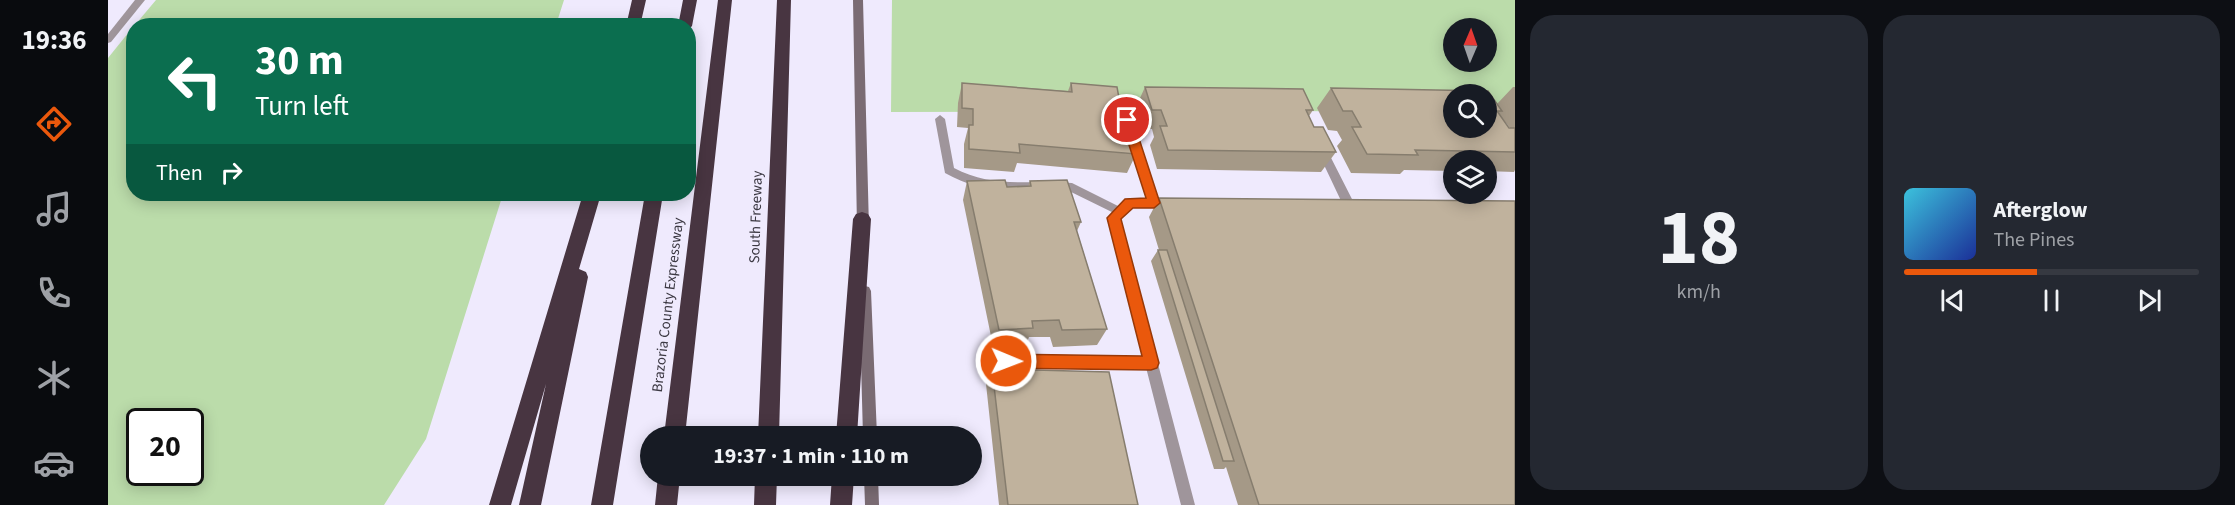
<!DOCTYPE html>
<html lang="en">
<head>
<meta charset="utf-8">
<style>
  :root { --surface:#171b24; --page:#242831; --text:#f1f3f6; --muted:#9ea1a6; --line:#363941; --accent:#ea580c }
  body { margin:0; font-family:"Source Sans 3",sans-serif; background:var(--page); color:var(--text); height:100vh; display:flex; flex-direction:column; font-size:22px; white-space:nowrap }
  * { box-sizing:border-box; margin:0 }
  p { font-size:20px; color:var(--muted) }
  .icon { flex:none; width:33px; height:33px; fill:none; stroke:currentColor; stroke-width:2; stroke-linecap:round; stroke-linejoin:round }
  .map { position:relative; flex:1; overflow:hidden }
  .side { display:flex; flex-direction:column; gap:15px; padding:15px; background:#0d0f14; width:720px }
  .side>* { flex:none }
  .guide { position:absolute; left:18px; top:18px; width:570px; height:183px; border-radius:24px; box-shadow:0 3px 15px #0003; background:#0b6e4f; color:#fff; overflow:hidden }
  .needle { width:39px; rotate:2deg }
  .controls { position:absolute; left:1335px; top:18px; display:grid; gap:12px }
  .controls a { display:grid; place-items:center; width:54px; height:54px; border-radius:50%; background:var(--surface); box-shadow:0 3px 15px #0003; font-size:30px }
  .speed { position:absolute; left:18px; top:408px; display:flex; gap:12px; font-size:30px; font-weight:700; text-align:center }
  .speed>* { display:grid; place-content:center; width:78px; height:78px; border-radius:50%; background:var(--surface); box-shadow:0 3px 15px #0003; line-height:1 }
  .speed .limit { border:3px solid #111; border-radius:9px; background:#fff; color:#111 }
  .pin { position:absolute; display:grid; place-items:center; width:51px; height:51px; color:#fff; margin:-26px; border:3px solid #fff; border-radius:50%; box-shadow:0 2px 6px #0007 }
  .me { position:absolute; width:66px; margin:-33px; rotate:91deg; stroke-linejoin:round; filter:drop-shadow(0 0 4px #0008) }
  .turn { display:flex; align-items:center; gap:21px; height:126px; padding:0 30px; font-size:27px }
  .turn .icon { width:78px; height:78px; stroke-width:2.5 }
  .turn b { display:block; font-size:42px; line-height:51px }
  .then { display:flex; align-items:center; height:57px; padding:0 30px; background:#0003; gap:12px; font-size:22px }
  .side .card { flex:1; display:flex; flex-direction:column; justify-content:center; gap:9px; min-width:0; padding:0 21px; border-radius:24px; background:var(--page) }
  .side .dial { align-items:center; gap:0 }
  .dial b { font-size:78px; line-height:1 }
  .song { display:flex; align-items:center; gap:18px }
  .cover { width:72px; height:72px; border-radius:9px; background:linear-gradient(135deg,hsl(190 70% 55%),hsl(230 70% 35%)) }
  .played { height:6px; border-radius:3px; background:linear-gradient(90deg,var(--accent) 45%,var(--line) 45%) }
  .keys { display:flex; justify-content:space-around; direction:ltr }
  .side .tiles { flex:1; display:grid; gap:15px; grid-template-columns:repeat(2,1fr) }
  .trip { position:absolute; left:532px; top:426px; width:342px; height:60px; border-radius:30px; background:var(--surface); box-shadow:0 3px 15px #0003; font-weight:700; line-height:60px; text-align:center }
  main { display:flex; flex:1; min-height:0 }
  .dock { display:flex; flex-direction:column; width:108px; justify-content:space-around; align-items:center; background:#090b0e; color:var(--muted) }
  .dock .icon { width:42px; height:42px }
  .dock .current { color:var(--accent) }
  .dock b { font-size:27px; color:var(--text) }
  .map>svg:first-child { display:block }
  .green { fill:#bbdcaa; fill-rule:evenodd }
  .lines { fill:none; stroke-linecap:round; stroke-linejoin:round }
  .service { fill:#9f959b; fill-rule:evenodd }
  .minor { fill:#9f959b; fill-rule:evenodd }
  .tertiary { fill:#9f959b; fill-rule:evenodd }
  .secondary { fill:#7a6b73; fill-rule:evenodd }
  .motorway { fill:#483541; fill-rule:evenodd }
  .wall { fill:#a59987; fill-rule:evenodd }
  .building { fill:#c0b29d; stroke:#867d6e; stroke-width:1.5; fill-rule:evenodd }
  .route { fill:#ea580c; stroke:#983908; stroke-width:1.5 }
  .labels { text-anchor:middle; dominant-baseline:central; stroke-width:4.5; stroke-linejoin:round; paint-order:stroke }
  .street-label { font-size:15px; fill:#3c3943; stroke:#efeafd }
</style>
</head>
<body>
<main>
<nav class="dock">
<b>19:36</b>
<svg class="icon current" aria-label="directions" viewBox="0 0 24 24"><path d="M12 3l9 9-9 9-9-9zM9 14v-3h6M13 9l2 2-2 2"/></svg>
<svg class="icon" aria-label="music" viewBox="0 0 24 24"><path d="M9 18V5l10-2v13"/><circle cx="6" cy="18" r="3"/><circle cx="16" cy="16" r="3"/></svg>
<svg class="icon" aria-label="phone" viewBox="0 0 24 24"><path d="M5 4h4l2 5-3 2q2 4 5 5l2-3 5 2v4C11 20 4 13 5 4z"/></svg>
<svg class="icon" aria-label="climate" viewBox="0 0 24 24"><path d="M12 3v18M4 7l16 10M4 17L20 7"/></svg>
<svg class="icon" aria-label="car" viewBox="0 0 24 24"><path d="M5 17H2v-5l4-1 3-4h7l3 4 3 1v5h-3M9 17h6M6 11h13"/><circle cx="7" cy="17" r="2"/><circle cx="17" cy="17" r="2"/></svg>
</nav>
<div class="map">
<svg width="1407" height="505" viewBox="0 0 1407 505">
  <rect width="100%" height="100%" fill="#efeafd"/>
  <path class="green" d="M48,0H456L448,25H27Z
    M784,0H1407V111H1379L1378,94H1346L1345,111L783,112ZM1346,28H1378V62H1346Z
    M25,27L26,194H395L318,439L276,505H0V58ZM32,422H82V472H32Z"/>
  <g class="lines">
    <path class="service" d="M832,115L837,119L846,168C872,182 899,183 928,182L932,183L934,186L932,189C901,197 864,188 837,173L827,119Z
      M1019,116L1024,120L1052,203L1050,206H1042L1040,203L1014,120Z
      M1213,144L1218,148L1247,205L1245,208L1241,209L1235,205L1208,148Z
      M945,182L964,183L1016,209L1018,212L1012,216L959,190L941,189L939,186L941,183Z
      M898,355L1043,357L1048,359L1050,363L1048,367L1043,369L898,367L893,365L891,361L893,357Z"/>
    <path class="minor" d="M1022,198L1064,199L1070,203L1064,207L1025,206L1012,219L1087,505H1073L1000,218L1018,199Z"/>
    <path class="tertiary" d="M27,0H37L3,42L0,43V34Z"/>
    <path class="secondary" d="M745,0H755L761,228L759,231H751L749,228Z
      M757,286L761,287L763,291L769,436H755L751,291L753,287Z
      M756,476H770L771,505H757Z"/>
    <path class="motorway" d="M524,0H538L532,26H518Z
      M575,0H589L584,26L580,30V26H570Z
      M610,0H624L577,436H556Z
      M669,0H683L671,436H650Z
      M475,194H493L471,269L478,272L480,277L433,505H411L438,384L403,505H381Z
      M537,194H555L505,505H483Z
      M754,212L760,214L763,219L749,436H728L745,219L748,214Z
      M550,476H572L569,505H547Z
      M647,476H669L668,505H646Z
      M724,476H746L744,505H722Z"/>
  </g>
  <path class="wall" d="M854,83L960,91L963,83L1013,109L1010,115L1012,125L1028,154L1019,173L909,163L906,172L856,168V144L860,128L849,127L850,103Z
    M1037,87L1205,110L1201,116L1206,127L1228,152L1213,172L1049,169L1042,145L1046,137L1044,129H1035L1028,107Z
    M1405,87H1407V170L1406,172L1378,171V160H1346V171L1296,170L1292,174L1243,173L1229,146L1234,140L1229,131L1220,130L1209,108L1223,88L1389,104ZM1391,114L1402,128H1401Z
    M859,181L899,187L920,186L922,181L973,222L969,231L999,329L989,345L945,347L942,337H921L918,345L885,346L855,200Z
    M1051,198L1407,505H1130L1118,467L1116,469H1106L1043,261L1050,250H1051L1041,217Z
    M884,369L1030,505H891L878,384Z"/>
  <path class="building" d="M854,83L964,92L963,83L1009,87L1013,109H1009L1012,125H1023L1028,154L911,144L912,153L861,149V125H865V109L854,108Z
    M1037,87L1195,89L1205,110H1198L1206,127H1215L1228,152L1060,150L1052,126H1059L1053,110H1044Z
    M1223,88L1380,91L1394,111H1389L1401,128H1407V152L1307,150L1310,155L1259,154L1244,127H1253L1244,111H1235ZM1346,94H1378V128H1346Z
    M897,180L899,187L923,186L922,181L959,180L973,222H966L999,329L954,330L951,320L924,321L925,328L891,330L859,181Z
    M1051,198L1407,201V505H1151Z
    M1050,250H1059L1126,461H1115Z
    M884,369L1001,372L1030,505H900Z"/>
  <path class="route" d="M1019,116L1025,120L1052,203L1046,208H1025L1013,219L1051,363L1049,368L1043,370L898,368L893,366L890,361L893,356L898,354L1034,356L999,218L1017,199L1038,198L1013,120Z"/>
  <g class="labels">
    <g class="street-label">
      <text transform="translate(648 217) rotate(-88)">South Freeway</text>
      <text transform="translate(560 305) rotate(-83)">Brazoria County Expressway</text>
    </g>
  </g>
</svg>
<div class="controls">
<a><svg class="needle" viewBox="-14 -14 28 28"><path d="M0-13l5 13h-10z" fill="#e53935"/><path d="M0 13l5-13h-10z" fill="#9ea1a6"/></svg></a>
<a><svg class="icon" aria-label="search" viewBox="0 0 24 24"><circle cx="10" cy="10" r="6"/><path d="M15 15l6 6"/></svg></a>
<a><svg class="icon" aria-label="layers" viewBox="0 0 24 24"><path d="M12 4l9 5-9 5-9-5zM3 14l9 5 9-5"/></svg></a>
</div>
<div class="speed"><div class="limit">20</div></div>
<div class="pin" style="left:1019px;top:120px;background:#d93025"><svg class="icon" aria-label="arrive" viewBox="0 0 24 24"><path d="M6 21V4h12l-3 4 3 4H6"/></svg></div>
<svg class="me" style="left:898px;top:361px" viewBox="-20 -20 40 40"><circle r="17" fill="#ea580c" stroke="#fff" stroke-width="3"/><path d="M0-11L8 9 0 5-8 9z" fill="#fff"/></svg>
<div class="trip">19:37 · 1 min · 110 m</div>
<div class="guide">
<div class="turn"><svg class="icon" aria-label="left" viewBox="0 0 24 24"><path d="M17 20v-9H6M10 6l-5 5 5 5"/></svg><div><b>30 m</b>Turn left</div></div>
<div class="then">Then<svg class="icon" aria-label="right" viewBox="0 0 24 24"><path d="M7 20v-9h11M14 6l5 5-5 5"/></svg></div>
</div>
</div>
<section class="side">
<div class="tiles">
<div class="card dial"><b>18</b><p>km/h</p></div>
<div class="card">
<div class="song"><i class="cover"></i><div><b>Afterglow</b><p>The Pines</p></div></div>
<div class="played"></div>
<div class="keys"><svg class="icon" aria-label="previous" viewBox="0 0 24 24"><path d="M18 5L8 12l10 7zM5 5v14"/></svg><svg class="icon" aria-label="pause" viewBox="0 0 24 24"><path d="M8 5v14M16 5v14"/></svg><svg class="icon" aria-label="next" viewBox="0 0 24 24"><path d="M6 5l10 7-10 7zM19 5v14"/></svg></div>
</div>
</div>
</section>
</main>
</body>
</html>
